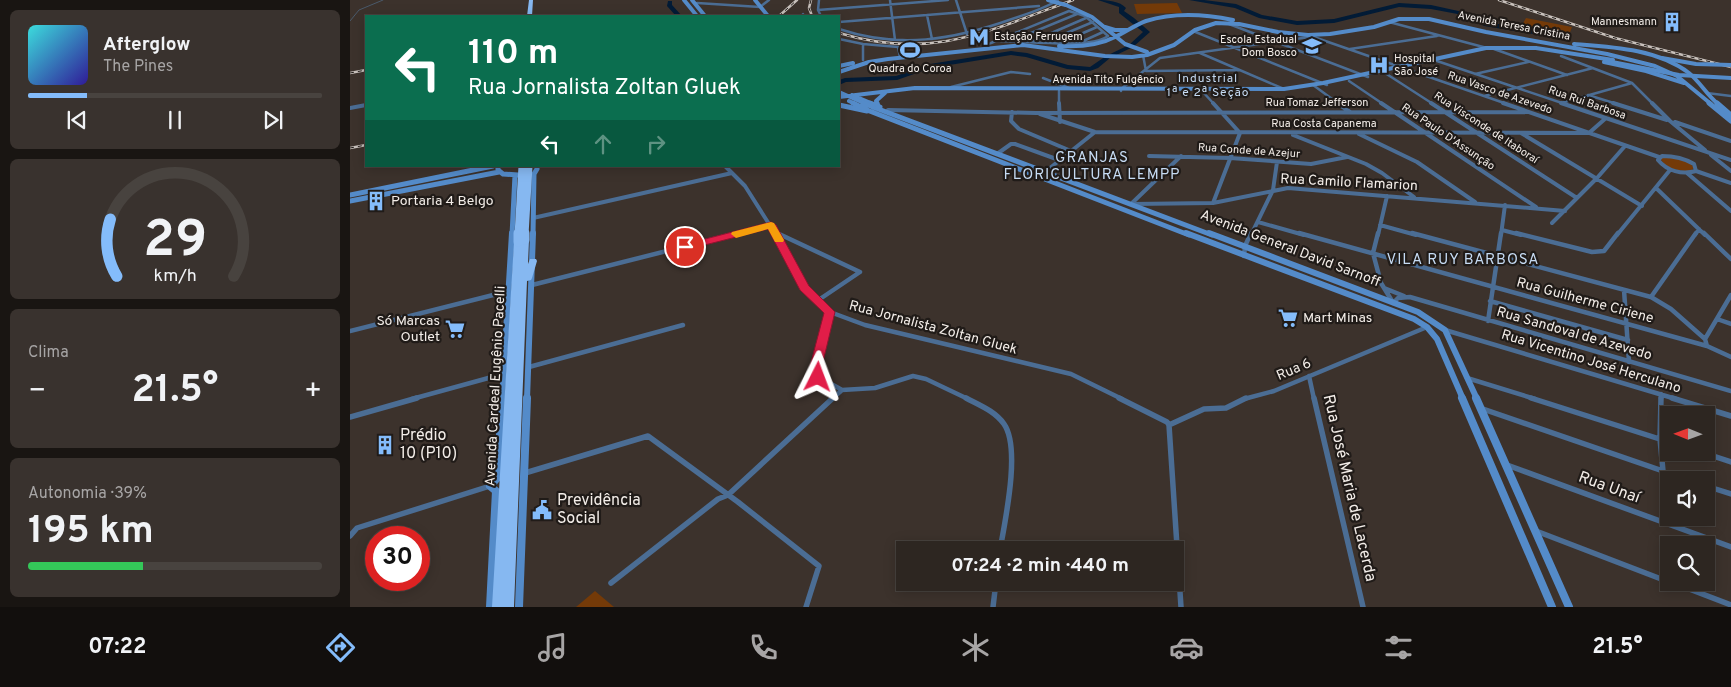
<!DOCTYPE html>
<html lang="pt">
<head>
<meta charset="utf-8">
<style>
  :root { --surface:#2d2621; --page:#39322e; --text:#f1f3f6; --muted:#a7a5a5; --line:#48433f; --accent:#84bcfb }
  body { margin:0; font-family:Overpass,sans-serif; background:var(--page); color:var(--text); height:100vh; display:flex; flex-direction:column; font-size:19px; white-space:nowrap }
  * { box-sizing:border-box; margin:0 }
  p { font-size:16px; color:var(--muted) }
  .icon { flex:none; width:28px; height:28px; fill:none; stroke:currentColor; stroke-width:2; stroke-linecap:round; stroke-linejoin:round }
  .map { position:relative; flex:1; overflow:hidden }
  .panel { display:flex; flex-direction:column; gap:10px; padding:10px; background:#191512; width:350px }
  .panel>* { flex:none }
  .banner { position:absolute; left:15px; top:15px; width:475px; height:152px; border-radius:0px; box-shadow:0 2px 12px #0003,0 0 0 1px var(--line); background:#0b6e4f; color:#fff; overflow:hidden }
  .needle { width:32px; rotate:271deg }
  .controls { position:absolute; left:1310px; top:406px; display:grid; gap:10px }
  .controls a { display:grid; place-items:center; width:55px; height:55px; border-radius:0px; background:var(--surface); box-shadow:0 2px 12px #0003,0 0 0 1px var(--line); font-size:25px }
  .speed { position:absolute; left:15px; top:526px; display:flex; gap:10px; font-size:25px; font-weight:700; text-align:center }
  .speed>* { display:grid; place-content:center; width:65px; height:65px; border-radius:50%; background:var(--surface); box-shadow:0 2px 12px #0003,0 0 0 1px var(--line); line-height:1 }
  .speed .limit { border:8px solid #d22; background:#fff; color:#111 }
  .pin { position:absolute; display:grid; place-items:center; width:42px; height:42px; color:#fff; margin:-21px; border:2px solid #fff; border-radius:50%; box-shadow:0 1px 5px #0007 }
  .me { position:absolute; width:55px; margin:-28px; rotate:3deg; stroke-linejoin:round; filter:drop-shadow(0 0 4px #0008) }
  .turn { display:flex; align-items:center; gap:18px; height:105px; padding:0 20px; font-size:22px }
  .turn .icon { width:65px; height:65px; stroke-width:2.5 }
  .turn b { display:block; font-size:35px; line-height:42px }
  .lanes { display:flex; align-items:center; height:48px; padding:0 20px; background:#0003; justify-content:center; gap:25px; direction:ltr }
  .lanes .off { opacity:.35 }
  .big { font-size:38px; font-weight:700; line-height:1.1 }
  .panel .card { flex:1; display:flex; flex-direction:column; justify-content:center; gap:8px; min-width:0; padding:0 18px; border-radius:8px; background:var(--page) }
  .panel .dial { align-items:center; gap:0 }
  .dial svg { height:130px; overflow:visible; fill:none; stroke:var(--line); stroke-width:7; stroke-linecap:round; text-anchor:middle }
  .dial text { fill:var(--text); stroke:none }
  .song { display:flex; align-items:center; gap:15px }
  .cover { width:60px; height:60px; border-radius:8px; background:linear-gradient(135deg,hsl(180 70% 55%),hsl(250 70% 35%)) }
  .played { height:5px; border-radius:2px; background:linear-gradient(90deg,var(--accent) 20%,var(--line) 20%) }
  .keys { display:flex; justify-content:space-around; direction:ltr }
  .heat { display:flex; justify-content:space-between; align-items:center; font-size:28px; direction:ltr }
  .charge { height:8px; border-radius:4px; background:linear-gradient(90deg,#34c759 39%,var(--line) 0) }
  .trip { position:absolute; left:546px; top:541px; width:288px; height:50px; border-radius:0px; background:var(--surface); box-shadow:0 2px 12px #0003,0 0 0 1px var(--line); font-weight:700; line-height:50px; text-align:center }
  .tab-bar { display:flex; height:80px; justify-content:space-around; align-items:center; background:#120f0d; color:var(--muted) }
  .tab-bar .icon { width:35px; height:35px }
  .tab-bar .selected { color:var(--accent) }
  .tab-bar b { font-size:22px; color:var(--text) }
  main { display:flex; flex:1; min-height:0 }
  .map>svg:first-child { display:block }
  .green { fill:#743a08 }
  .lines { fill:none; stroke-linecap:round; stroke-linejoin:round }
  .stream { stroke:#4a5a6b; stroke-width:1 }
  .river { fill:#021b36; fill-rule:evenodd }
  .street-far3 { stroke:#4b6d94; stroke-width:2.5 }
  .street-far2 { stroke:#4b6d94; stroke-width:4 }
  .street-far1 { stroke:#4b6d94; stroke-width:4.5 }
  .street { stroke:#4b6d94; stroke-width:5.5 }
  .secondary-far3 { stroke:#548bc9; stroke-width:4 }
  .secondary-far2 { stroke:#548bc9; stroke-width:5 }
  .secondary-far1 { stroke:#548bc9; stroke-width:6 }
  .secondary { stroke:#548bc9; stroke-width:8 }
  .highway { fill:#86b8f1; fill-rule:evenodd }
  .rail-casing { stroke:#c8c1bc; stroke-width:2.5 }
  .rail { stroke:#201b18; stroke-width:1; stroke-dasharray:4; stroke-linecap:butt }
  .secondary-bridge-far1 { stroke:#548bc9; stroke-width:4 }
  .secondary-bridge { stroke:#548bc9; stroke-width:5 }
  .highway-bridge-far1 { stroke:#86b8f1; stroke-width:7 }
  .highway-bridge { stroke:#86b8f1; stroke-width:9 }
  .route { fill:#e11d48; stroke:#92132f }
  .slow { fill:#f59e0b }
  .labels { text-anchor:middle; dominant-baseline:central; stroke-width:4.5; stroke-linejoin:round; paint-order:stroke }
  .far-poi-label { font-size:11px; fill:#f3ede8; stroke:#201b18; text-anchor:end }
  .far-street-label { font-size:11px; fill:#f3ede8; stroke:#201b18 }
  .far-neighbourhood-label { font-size:12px; letter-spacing:1px; fill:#c6dbf3; stroke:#201b18 }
  .street-label { font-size:14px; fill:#f3ede8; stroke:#201b18 }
  .poi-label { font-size:14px; fill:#f3ede8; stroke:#201b18; text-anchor:start }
  .neighbourhood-label { font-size:15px; letter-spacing:1px; fill:#c6dbf3; stroke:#201b18 }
  .near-poi-label { font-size:16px; fill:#f3ede8; stroke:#201b18; text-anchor:start }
  .near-street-label { font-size:16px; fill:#f3ede8; stroke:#201b18 }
</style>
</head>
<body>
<main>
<section class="panel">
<div class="card">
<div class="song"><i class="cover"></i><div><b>Afterglow</b><p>The Pines</p></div></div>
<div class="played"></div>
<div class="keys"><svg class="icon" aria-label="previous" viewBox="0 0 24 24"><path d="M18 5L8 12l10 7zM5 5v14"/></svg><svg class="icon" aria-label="pause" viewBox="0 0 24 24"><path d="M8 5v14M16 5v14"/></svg><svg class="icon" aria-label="next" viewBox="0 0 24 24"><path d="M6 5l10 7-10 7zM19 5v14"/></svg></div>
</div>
<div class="card dial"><svg viewBox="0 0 100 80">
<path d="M14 69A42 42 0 1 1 86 69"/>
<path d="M14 69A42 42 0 0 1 10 34" stroke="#84bcfb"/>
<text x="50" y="56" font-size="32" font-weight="700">29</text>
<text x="50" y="72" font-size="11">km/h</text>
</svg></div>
<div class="card"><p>Clima</p>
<div class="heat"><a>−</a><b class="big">21.5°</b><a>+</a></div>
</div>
<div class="card"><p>Autonomia · 39%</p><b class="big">195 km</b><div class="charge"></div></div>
</section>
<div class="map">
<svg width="1381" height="607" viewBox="0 0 1381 607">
  <rect width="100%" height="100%" fill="#3c322c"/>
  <path class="green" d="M827,3L832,13L787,14L784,4Z
    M1176,18L1222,27L1219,35L1172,25Z
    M1319,156L1340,163L1344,168L1340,171C1329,171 1317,169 1311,160L1312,158Z
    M245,591L264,607H226Z"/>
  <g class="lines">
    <path class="stream" d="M0,21L9,10L33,0"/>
    <path class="river" d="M748,0C757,0 770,1 776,8L774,11L784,18L800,32L783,47L760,58L748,68L740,71L717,69L676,57L661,55L581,68L547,80L496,82L489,85V80L495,78L546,76L580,64L661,51L677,53L718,65L740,67L756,56L779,45L793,32L769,13V7Z
      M839,0H854L886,4L912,15L947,21L984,19L1049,3L1081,5L1122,14L1136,22L1209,34L1212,36L1209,38L1134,26L1118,16L1081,9L1049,7L984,23L947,25L909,18L885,8Z
      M318,1H322V5L332,16H326L317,6Z"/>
    <path class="street-far3" d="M469,0L468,10L471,16
      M540,0L545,40
      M606,0L617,34
      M347,3L410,7L419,0
      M468,10L598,0
      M453,14L454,16
      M577,15L582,39
      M489,22L689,6
      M1039,22L1137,48
      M879,24L1018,77
      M489,29C549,49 603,40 662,19C677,14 694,9 708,0
      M843,31L977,85
      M958,35L1157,104
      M489,39L513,44L548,47L550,57
      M666,39L727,14
      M683,41L736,18
      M695,42L743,22
      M731,42L753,32
      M710,43L747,27
      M513,44V60
      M637,45L641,43L719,11L735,16L758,36C740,50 671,40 646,41
      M1000,49L1087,36
      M1144,49L1217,75
      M850,53L934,89
      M793,55L796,71
      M1211,56L1282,83L1303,104
      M1087,61L1215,104
      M796,71L890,70
      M1035,73L1083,104
      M1125,74L1178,62
      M693,78L719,88
      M999,81L1033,104
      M963,85L989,104
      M601,87L661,72L680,74
      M709,91V104
      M771,91V89L810,58L960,37
      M852,91L864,104
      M1357,93L1381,96
      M1238,95L1267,104
      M1134,96L1243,68
      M1211,103L1282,83"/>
    <path class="street-far2" d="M709,103L710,122
      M863,103L890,133L863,203
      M987,103L1000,112
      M1031,103L1186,207
      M1081,103L1227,198
      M1153,103L1309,157
      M1211,103L1381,160
      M1263,103L1317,120
      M1302,103L1320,121L1355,150
      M0,108L16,105
      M538,110L686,113L1176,112
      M662,112L661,121L669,129L721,151
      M690,114L745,132L1239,133L1256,118
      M1325,122L1381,141
      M1171,133L1292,206
      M1009,134L1067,162L1125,202
      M943,135L1016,164L1032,173L1064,197
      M647,154L661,144H665L709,160
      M1361,155L1381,171
      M799,156L880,158L961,164L997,157
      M1312,156C1324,156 1334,158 1344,164L1346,171C1332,175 1317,171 1308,160Z
      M375,166L395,186L426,235
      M1346,171L1381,183
      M695,172L745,132
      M1337,173L1381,211
      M1306,188L1355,235
      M781,204L831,156
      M782,204L863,203L938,188L1215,211
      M183,218L382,173
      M908,222L954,235
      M1202,223L1247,178L1275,146
      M1030,225L1066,235
      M1152,230L1171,235
      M426,233L430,235
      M383,235L421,225
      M901,235L923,190L927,162
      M1028,235L1037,196
      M1151,235L1155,205
      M1267,235L1320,170
      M1345,235L1349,229"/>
    <path class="street-far1" d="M425,233L454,288L480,312L515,325L721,374L772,399
      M427,233L510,272L467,301
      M949,233L1357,346L1381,357
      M1028,233L1023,253L1031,283L1042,301
      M1062,233L1301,297L1321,309L1355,339L1357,346
      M1166,233L1242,252L1254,251L1268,233
      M1354,233L1381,259
      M894,256L895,246L901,233
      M182,285L388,233
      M1034,288L1054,296
      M1274,290L1279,362
      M1301,297L1346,233
      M1140,301L1278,340
      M1043,303L1048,298L1060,297L1381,391
      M480,312L466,372L469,377L492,390
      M1367,319L1381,324
      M1138,321L1151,233
      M1095,330L1326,399
      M0,331L159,291
      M1355,339L1381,295
      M179,367L333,325
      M959,376L964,399
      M1117,378L1185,399
      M492,390L525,388L563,376L576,379L618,399
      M62,399L153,374
      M482,399L492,390
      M894,399L924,391L1077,327
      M1311,399V394"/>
    <path class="street" d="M616,398C629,405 645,411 654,424C671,448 655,521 650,550
      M769,398L817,422L819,425
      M964,398L1013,607
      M1181,398L1319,442
      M1311,398L1310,439L1313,471
      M1322,398L1381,416
      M1130,408L1339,480
      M0,417L67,398
      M819,425L854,409L876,408L896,398
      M819,425L831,607
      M1351,452L1381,462
      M1157,465L1381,547
      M175,473L298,436L388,502L469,566L456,607
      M1356,486L1381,494
      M1186,531L1319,582
      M0,536L7,528L140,486
      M1321,582L1381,605
      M261,583L368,499L378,495L483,398
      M643,607L646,582"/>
    <path class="secondary-far3" d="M334,0L347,16
      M342,0L355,16
      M405,0L418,16
      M698,0L708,3
      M716,5L742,17L775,44L797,52
      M755,27L765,30H777
      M1224,44C1263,47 1307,49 1339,73C1350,82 1357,95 1368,104
      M709,46C728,47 748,46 765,37C776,32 785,25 796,21C825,12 854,14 883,20
      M1254,62L1296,71L1334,83
      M489,66L503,63
      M489,72L519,62L538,59L673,45L755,56L782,57L797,55L824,45L845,30L866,23L889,24L928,32L958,35L980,34L1024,27L1049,19H1079L1136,32L1257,54L1305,66L1327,76L1361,104
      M502,95L523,104
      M489,97L565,88L934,89L973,83L1136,48H1186L1263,60
      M527,104L526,101L536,92"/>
    <path class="secondary-far2" d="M520,103L530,107
      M527,103L528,106
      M1359,103L1381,121
      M1367,103L1381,115
      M489,105L517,111
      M523,107L862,235
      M517,110L839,235
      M148,166V170L153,174L168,175
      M0,195L143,166
      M0,201L149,172
      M162,235L165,175
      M183,235L184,174L187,169"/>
    <path class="secondary-far1" d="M836,233L1064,319L1077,327L1087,339L1113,399
      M859,233L1068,312L1095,330L1127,399
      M152,399L162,233
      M177,399L183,233"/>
    <path class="secondary" d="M1112,398L1202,607
      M1126,398L1219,607
      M140,607L146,491L140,486L147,478L148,472L152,398
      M169,607L177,398"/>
    <path class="highway" d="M179,0H183L182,16H177Z
      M172,238H178L179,240L178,264L180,259H186L187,261L182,278L181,280L177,281L164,607H142L164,242L168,240L171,241Z"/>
    <defs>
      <path id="rail" d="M461,0L459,8L462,16
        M1149,0L1265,38L1381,67
        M429,16L447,0
        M489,33C582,61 638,31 723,0
        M0,73L16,70
        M0,148L16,145"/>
    </defs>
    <use href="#rail" class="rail-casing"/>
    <use href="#rail" class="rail"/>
    <path class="secondary-bridge-far1" d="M708,3L716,5
      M1312,58L1346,64L1381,65
      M1262,62L1329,75L1381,78
      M489,92L516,104
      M499,101L505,104"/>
    <path class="secondary-bridge" d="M503,103L517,110
      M513,103L523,107"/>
    <path class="highway-bridge-far1" d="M168,235L172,166
      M175,235L179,166"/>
    <path class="highway-bridge" d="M175,240V233
      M168,242V233"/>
  </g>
  <path class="route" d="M421,222L426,225L459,286L485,312L472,366L475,377L473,380H464L460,366L474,313L450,290L418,229L335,250L330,247L332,245Z"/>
  <path class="slow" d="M421,222L424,223L434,240L433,242H425L418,229L386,238L381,234L382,232Z"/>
  <defs>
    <symbol id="building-bare" viewBox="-9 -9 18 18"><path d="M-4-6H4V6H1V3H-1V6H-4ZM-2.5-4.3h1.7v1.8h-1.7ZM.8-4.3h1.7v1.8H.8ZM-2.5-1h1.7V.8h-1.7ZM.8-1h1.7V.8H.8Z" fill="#84bcfb" stroke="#201b18" stroke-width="2.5" paint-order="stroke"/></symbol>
    <symbol id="metro-bare" viewBox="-9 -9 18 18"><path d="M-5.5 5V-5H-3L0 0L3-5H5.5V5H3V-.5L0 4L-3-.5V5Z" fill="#84bcfb" stroke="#201b18" stroke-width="2.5" paint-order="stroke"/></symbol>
    <symbol id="school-bare" viewBox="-9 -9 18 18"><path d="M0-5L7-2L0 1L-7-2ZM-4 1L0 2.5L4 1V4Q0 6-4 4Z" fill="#84bcfb" stroke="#201b18" stroke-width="2.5" paint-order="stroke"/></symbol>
    <symbol id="stadium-bare" viewBox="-9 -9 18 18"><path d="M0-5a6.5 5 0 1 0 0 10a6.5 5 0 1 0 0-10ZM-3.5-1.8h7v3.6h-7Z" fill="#84bcfb" stroke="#201b18" stroke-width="2.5" paint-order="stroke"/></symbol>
    <symbol id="hospital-bare" viewBox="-9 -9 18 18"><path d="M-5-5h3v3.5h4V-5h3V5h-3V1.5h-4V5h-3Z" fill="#84bcfb" stroke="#201b18" stroke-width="2.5" paint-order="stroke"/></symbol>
    <symbol id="supermarket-bare" viewBox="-9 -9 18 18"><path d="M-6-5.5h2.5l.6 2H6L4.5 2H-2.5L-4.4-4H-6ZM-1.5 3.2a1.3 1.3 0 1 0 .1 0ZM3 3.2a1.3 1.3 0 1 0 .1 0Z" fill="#84bcfb" stroke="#201b18" stroke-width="2.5" paint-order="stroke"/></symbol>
    <symbol id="civic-bare" viewBox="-9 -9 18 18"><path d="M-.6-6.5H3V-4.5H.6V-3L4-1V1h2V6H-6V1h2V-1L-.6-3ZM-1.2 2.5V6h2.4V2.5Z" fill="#84bcfb" stroke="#201b18" stroke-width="2.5" paint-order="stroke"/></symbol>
  </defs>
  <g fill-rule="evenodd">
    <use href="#building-bare" x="1308" y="8" width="28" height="28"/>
    <use href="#metro-bare" x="615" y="23" width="28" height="28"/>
    <use href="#school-bare" x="948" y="32" width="28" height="28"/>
    <use href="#stadium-bare" x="546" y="36" width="28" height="28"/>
    <use href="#hospital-bare" x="1015" y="51" width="28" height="28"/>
    <use href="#building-bare" x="12" y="187" width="28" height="28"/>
    <use href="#supermarket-bare" x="924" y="304" width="28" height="28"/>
    <use href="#supermarket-bare" x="91" y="315" width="28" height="28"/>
    <use href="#building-bare" x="21" y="431" width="28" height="28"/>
    <use href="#civic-bare" x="178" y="496" width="28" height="28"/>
  </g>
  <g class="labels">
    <g class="far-poi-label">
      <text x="1307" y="22">Mannesmann</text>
      <text x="644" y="37" text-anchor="start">Estação Ferrugem</text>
      <text x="947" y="40">Escola Estadual<tspan x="947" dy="13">Dom Bosco</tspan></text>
      <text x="1044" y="59" text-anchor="start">Hospital<tspan x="1044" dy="13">São José</tspan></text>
      <text x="560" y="69" text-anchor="middle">Quadra do Coroa</text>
    </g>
    <g class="far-street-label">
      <text transform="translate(1164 26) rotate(11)">Avenida Teresa Cristina</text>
      <text x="758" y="80">Avenida Tito Fulgêncio</text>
      <text transform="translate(1150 93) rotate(19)">Rua Vasco de Azevedo</text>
      <text x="967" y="103">Rua Tomaz Jefferson</text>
      <text transform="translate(1237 103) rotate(19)">Rua Rui Barbosa</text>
      <text x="974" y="124">Rua Costa Capanema</text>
      <text transform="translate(1136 128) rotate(33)">Rua Visconde de Itaboraí</text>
      <text transform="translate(1098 137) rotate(34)">Rua Paulo D'Assunção</text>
      <text transform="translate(899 151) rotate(4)">Rua Conde de Azejur</text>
    </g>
    <g class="far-neighbourhood-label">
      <text x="858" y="79">Industrial<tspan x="858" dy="14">1ª e 2ª Seção</tspan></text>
    </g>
    <g class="street-label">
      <text transform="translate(999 183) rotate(3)">Rua Camilo Flamarion</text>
      <text transform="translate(940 249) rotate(21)">Avenida General David Sarnoff</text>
      <text transform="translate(1235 301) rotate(15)">Rua Guilherme Ciriene</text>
      <text transform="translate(583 328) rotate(15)">Rua Jornalista Zoltan Gluek</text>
      <text transform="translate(1224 334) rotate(16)">Rua Sandoval de Azevedo</text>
      <text transform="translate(1241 362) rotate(17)">Rua Vicentino José Herculano</text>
      <text transform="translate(944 370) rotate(-23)">Rua 6</text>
      <text transform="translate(146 386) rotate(-87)">Avenida Cardeal Eugênio Pacelli</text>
    </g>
    <g class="poi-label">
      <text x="41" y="201">Portaria 4 Belgo</text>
      <text x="953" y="318">Mart Minas</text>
      <text x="90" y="321" text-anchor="end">Só Marcas<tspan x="90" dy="16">Outlet</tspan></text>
    </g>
    <g class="neighbourhood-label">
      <text x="742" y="158">GRANJAS<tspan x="742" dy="17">FLORICULTURA LEMPP</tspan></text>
      <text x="1113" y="260">VILA RUY BARBOSA</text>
    </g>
    <g class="near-poi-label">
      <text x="50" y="436">Prédio<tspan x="50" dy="18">10 (P10)</tspan></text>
      <text x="207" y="501">Previdência<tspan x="207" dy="18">Social</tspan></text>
    </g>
    <g class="near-street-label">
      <text transform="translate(999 488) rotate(77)">Rua José Maria de Lacerda</text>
      <text transform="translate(1259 488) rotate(20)">Rua Unaí</text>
    </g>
  </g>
</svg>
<div class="controls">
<a><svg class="needle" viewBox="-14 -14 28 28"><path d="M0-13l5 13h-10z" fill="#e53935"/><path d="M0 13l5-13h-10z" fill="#a7a5a5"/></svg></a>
<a><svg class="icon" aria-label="sound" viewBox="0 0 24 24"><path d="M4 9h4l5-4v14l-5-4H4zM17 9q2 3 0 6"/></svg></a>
<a><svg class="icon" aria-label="search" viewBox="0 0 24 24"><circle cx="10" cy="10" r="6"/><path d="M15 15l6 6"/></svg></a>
</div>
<div class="speed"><div class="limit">30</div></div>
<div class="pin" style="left:335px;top:247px;background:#d93025"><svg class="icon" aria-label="arrive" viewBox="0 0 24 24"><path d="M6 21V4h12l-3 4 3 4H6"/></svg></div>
<svg class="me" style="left:468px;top:377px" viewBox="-20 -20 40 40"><path d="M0-17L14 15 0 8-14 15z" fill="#e11d48" stroke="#fff" stroke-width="4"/></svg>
<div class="trip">07:24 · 2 min · 440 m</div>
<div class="banner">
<div class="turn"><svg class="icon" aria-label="left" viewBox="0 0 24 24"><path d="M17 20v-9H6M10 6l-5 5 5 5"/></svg><div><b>110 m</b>Rua Jornalista Zoltan Gluek</div></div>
<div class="lanes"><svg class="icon" aria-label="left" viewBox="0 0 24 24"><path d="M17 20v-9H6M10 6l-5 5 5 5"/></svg><svg class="icon off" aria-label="ahead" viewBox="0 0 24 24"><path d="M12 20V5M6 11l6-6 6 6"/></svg><svg class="icon off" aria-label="right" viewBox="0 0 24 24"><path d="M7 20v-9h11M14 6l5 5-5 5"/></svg></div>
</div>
</div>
</main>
<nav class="tab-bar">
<b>07:22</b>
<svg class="icon selected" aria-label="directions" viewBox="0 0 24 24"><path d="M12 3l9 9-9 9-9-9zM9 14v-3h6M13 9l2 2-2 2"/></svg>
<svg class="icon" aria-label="music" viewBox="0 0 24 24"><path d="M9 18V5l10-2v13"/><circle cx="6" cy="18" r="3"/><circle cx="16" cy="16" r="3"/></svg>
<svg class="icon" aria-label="phone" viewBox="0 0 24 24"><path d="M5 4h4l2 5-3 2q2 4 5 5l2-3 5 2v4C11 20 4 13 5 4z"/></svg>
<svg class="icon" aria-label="climate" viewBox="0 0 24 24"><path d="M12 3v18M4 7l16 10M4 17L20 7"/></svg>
<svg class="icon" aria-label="car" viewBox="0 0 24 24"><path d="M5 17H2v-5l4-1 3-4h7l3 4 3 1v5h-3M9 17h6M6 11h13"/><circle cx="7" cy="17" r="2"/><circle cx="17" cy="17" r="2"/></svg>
<svg class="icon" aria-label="filters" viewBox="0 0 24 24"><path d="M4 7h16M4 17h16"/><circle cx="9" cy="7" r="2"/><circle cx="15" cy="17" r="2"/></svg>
<b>21.5°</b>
</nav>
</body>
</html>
